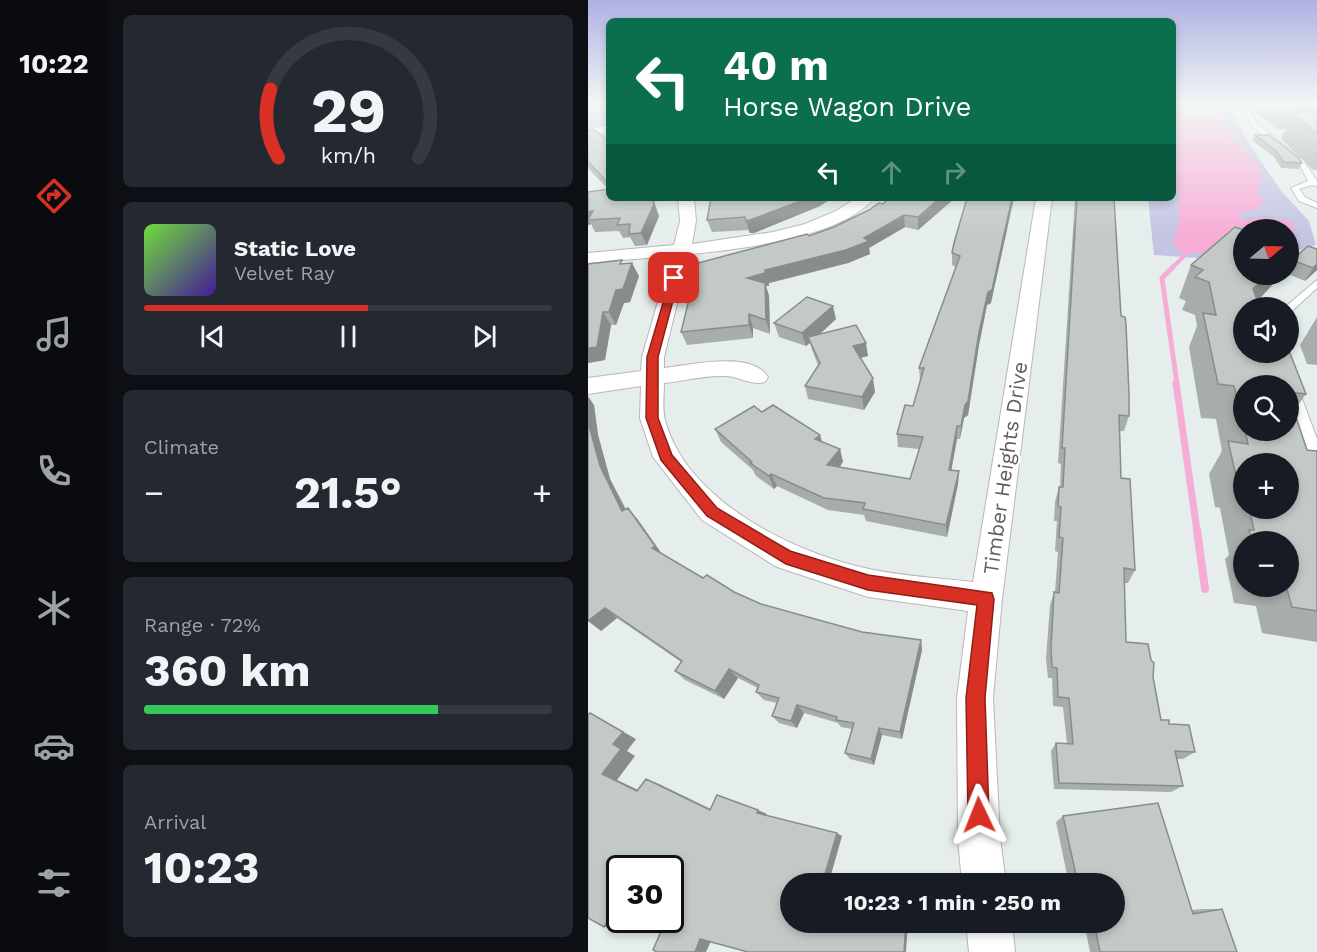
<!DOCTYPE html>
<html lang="en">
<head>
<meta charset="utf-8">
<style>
  :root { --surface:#171b24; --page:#242831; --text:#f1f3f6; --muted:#9ea1a6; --line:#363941; --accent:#d93025 }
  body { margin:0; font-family:"Work Sans",sans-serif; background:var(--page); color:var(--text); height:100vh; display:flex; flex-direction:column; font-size:22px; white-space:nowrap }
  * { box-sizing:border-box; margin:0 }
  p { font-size:20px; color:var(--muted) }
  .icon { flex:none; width:33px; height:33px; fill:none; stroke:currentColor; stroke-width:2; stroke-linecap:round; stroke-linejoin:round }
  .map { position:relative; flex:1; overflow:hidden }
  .sheet { display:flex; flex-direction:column; gap:15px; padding:15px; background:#0d0f14; width:480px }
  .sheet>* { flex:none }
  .banner { position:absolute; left:18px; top:18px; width:570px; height:183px; border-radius:9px; box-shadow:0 3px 9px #0003; background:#0b6e4f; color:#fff; overflow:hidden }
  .needle { width:39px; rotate:71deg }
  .tools { position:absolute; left:645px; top:219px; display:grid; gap:12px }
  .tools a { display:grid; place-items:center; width:66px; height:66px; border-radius:50%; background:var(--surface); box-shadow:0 3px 9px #0003; font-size:30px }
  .speed { position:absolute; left:18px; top:855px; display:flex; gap:12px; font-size:30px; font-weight:700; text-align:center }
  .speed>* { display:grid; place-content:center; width:78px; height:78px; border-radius:50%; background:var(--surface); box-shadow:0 3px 9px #0003; line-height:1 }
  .speed .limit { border:3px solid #111; border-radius:9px; background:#fff; color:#111 }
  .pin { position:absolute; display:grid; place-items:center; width:51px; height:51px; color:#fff; margin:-26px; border-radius:12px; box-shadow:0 3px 9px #0006 }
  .me { position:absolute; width:66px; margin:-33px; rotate:358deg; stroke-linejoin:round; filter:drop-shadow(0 0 4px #0008) }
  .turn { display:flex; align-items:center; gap:21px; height:126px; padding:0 18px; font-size:27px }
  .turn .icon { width:78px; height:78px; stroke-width:2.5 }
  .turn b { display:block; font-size:42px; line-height:51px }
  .lanes { display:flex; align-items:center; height:57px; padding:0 18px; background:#0003; justify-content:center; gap:30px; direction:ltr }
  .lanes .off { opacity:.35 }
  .big { font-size:45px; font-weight:700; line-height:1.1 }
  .sheet .tile { flex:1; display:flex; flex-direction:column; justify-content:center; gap:9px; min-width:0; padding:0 21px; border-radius:9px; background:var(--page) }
  .sheet .dial { align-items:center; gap:0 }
  .dial svg { height:156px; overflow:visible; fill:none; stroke:var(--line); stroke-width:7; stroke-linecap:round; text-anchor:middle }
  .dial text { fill:var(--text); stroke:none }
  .song { display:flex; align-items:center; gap:18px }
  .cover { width:72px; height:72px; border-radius:9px; background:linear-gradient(135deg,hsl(100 70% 55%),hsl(260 70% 35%)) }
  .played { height:6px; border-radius:3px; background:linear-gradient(90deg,var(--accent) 55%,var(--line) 55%) }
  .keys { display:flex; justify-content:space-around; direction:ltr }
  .heat { display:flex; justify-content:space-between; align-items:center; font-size:33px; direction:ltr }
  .charge { height:9px; border-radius:4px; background:linear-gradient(90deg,#34c759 72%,var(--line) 0) }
  .trip { position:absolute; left:192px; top:873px; width:345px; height:60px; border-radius:30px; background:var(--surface); box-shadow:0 3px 9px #0003; font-weight:700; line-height:60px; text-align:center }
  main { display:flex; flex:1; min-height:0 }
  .tab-bar { display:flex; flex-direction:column; width:108px; justify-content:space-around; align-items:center; background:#090b0e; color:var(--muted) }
  .tab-bar .icon { width:42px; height:42px }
  .tab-bar .current { color:var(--accent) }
  .tab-bar b { font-size:27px; color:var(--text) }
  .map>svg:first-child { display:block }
  .green { fill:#c4c4e3 }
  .water { fill:#f7acd6 }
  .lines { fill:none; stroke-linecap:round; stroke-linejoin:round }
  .stream-far3 { stroke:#f7acd6; stroke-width:4 }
  .stream-far2 { stroke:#f7acd6; stroke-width:5 }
  .stream-far1 { stroke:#f7acd6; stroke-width:7 }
  .stream { stroke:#f7acd6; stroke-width:8 }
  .service-casing { stroke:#bbb5b7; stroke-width:2 }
  .minor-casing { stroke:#bbb5b7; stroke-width:2 }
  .service { fill:#fff; fill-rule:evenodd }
  .minor { fill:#fff; fill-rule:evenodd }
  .wall { fill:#a7adab; fill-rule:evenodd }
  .shaded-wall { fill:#888d8b }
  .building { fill:#c2c9c7; stroke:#888d8b; stroke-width:1.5 }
  .route { fill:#d93025; stroke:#8d1f18; stroke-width:1.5 }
  .labels { text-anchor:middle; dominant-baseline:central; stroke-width:5; stroke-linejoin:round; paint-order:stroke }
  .street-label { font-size:21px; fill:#645d60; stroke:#fff }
</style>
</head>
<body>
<main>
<nav class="tab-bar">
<b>10:22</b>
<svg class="icon current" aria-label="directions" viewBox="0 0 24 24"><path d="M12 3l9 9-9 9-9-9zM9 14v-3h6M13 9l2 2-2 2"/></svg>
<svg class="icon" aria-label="music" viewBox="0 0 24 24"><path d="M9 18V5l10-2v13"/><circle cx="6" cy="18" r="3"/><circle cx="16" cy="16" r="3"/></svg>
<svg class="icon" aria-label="phone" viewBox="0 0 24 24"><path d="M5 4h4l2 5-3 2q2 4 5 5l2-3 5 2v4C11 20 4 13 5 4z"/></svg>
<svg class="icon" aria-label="climate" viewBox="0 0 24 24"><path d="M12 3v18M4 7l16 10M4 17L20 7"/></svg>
<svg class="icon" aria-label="car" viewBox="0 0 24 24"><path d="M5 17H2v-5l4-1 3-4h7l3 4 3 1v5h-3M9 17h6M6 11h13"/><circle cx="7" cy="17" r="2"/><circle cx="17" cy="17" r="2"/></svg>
<svg class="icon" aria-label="filters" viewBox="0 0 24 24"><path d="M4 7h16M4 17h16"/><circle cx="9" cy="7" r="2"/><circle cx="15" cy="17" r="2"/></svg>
</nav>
<section class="sheet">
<div class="tile dial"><svg viewBox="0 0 100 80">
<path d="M14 69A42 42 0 1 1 86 69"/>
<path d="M14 69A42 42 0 0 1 10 34" stroke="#d93025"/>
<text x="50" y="56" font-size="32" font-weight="700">29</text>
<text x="50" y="72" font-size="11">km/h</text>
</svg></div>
<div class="tile">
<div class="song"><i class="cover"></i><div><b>Static Love</b><p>Velvet Ray</p></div></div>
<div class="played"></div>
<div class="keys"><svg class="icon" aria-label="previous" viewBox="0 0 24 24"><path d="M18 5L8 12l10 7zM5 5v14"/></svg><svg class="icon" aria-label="pause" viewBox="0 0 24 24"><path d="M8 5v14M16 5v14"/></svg><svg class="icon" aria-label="next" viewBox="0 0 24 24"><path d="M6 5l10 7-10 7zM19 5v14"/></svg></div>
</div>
<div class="tile"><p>Climate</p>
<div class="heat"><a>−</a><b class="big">21.5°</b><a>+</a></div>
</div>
<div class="tile"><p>Range · 72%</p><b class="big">360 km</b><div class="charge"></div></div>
<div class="tile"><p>Arrival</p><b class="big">10:23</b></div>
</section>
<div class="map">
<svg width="729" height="952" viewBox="0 0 729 952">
  <rect width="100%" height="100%" fill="#e5eeec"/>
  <path class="green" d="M0,103H21V126L0,130Z
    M585,103H639L663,147L694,192L721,221L728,245L701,253L700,230H656L629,256L609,258L566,255L560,198H585Z"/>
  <path class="water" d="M585,103H629L642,135L673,168L674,177L670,191L675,203L670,208L653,213L651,218L662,220L673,217L705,221L707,240L701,243L700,230H656L625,253H595L585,243L591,224V193L585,176Z"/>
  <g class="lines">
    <path class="stream-far3" d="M584,268L604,248"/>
    <path class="stream-far2" d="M585,267L574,278L589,384"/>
    <path class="stream-far1" d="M588,383L609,531"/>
    <path class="stream" d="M609,530L617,589"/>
    <defs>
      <path id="service" d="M652,103H658L670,125L715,160L729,181V186L724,185L711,189L717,197L729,203V208L711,201L703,188L720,181L710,162L665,127Z
        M729,280V288L704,311L700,312V308H696Z
        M704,384L710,388L729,439V461L722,456L700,395V386Z"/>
      <path id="minor" d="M21,125V133L0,137V129Z
        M90,198H106L108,221L104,244L185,232L217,224L248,211L268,198H286C256,237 148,250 101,254L76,357V368C103,365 163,350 180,377L177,382C163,386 151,376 137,376C117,375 96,381 76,383C76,395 74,409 77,420C98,500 205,553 281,569C315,576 350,578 385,582L448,198H464L414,599L405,698L412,838L418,884H374L370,838L369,698L380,611L280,597L198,570L187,566L114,520L65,457L52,418L53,386L0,394V378L53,371L54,357L83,256L0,263V253L86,245L92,221Z
        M378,922H424L427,952H381Z"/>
    </defs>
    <use href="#service" class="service-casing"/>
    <use href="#minor" class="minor-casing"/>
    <use href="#service" class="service"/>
    <use href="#minor" class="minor"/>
  </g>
  <path class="wall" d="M660,103H729V170H725L693,139L698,129H689L665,111Z
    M0,131L21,142V198H65L71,216L59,245L47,246L42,237L35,238L31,231L7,232L3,224L0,225V192L20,189L0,168Z
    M667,135L714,163L711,169L693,168L686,157L665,141Z
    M123,198H244L232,206L166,233H162L160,230L124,232L119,220Z
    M367,198L330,230L317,227L281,248L282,254L260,263L181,283V286H178L181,296L182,334L165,328V338L99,345L93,332L221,236L246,227L295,204Z
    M379,198L403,303L399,305L391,345L380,415L376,418L372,439H369L363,470L371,471L370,484L359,537L278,521L276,515L240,510L189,486L186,489L168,476L165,470L133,442L127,429L174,412L234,442L252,449L255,462L252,467L322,479L331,449L310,447L309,434L325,406L332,381L331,368L368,267L364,265V253Z
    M487,198H526L533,316L541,416L536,431H532L533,478L547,570L540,583H536L538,642L565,677L573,720L581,724L607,752L595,759H589L595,786L583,792L466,789L463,751L468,743L479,744L475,707L465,706L464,678H460L458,659L462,605L466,592H467L470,552L467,551L469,521H466L467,502L471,487H472L473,464L470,463Z
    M729,249V270L717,281L700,274V266L704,260Z
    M0,264H36L51,276L42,302L36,303L28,325H23L17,360L0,363Z
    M603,265L656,274H691L688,281L656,308L718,394L706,411L719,450L729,451V642L674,633L668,606L646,603L637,559L641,555L632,508L627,507L621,474L634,451L628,419L613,418L601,347L609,326L607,315L594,310L598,301L591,298ZM656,386L700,430H656ZM656,464L700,508H656ZM656,542H700V586H656Z
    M729,317V365L719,364L712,345Z
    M248,319L232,334L280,356L272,358L287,392L276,410L220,399L217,386L230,365L224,350L222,343L218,346L191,337L186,323Z
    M6,405L10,435L22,479L38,509L40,508L50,520L74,554L115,578L173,604L274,632L333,640L334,650L314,739L294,735L286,765L262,759L257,753L264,729L253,727L250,723L216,713L209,728L191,723L184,716L189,703L176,700L168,692L170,688L150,678L136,699L97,680L87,671L93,662L29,618L13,631Z
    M475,816L604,910L615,909H634L649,952H502L496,922H526V884H481L468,822Z"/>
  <path class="shaded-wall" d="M64,198L71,216L59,245L53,233Z
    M220,198H244L232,206L166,233H162L158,221Z
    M352,198H367L330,230V217Z
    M424,198H426L403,303L399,305L391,345L380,415L376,418L372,439L373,426L391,332L400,292Z
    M5,211L0,220L3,224L0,225V212Z
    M316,215L317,227L281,248L282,254L260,263L181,283V286H178L181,296L182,334L178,320L159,278L177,270L276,238Z
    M44,263L51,276L42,302L36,303L28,325L21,312L28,290Z
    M729,264V270L717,281L725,268Z
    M680,274H691L688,281L663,308L665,289Z
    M245,306L248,319L223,342L220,337L222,343L218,346L214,333Z
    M15,312L23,325L17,360L0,363V348Z
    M161,314L165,328V338L161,325Z
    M278,343L280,356L267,359L265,346Z
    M285,378L287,392L276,410L274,397Z
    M0,396L6,405L10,435L22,479L44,523L34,511L12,466L0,423Z
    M369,426V439L361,483V470Z
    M232,435L236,448L227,439Z
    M252,449L255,462L242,477L239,465Z
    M371,471L370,484L359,537L358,525Z
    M183,474L189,486L186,489L181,476Z
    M40,508L50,520L76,557L64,548Z
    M17,608L29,618L13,631L0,621Z
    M333,640L334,650L314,739L312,732Z
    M141,669L150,678L136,699L127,691Z
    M209,705L216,713L209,728L203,721Z
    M2,713L48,739L39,751L47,756L29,780L63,796L49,791L14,774L25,744Z
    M291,728L294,735L286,765L283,759Z
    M58,779L71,784L133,814L122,810Z
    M170,810L179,814L177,817L169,813Z
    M249,833L254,836L241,882L235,881Z
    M32,901V920H37L33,926L16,927Z
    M318,922H320L318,952H316Z
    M125,937L118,952H107L112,939Z"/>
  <path class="building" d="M729,110V134L704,113H713L710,111Z
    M6,129L21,142V184L0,162V131Z
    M667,135H681L711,158L714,163L696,162L688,151Z
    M21,189V198H64L66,204L53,233L41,234L42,224L29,225L32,218L0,220L5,211L0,212V192Z
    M123,198H220L162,220L158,221L157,217L119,220Z
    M301,198H352L330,217L316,215L276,238L281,241L258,250L177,270V273L159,278L177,283L178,320L161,314V325L93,332L110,263L219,234L221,236L246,227L281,210L291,203L295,204Z
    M379,198H424L404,290L400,292L391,332L380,401L377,405L373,426H369L361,470L371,471L358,525L275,509L277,503L236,498L183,474L181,476L162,463L164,462L127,429L166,406L174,412L185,405L232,435L227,439L252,449L239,465L322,479L335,437L309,434L317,405L325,406L336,368H331L372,256L364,253L366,243Z
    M489,198H526L533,316L537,317L538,325L541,394V416L531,415L533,478L542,479L547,570L536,568L538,642L560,644L563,660L566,663L565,677L573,720H581V724L601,725L607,752L587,751L595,786L471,783L468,743L485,744L481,698L470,697L469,668L464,667L463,648L466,592L471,593L475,538L471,537L473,507L470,506L471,487H475L477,448H474Z
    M666,225L681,230H660Z
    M647,227L656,230V274H680L665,289L672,308H656V352H700V348L718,394L700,392V386H656V425L646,386L630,384L615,313L628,315L621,282L607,277L615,270L603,265Z
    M700,236L707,238L705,249L700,253Z
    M720,246L729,249V264L725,268L704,260Z
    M34,260L32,264L44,263L35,289L28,290L21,312H15L9,347L0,348V264Z
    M219,297L245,306L214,333L186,323Z
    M268,325L278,343L265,346L285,378L274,397L217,386L232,363L220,337Z
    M700,393L719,450L729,451V611L704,607L698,586H700V542H664L661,530H666L661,508H700V464H656V485L653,476H648L640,441L660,444L657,430H700Z
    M0,422L12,466L34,511L40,508L67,546L64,548L115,578L119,575L146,592L173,604L274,632L333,640L312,732L291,728L283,759L257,753L266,723L248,720L249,717L209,705L203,721L184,716L191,698L168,692L171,685L141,669L127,691L87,671L94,661L17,608L0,621Z
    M2,713L35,732L25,744L33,749L14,774L49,791L58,779L122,810L129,795L170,810L169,813L249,833L235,881L320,883V884H202V922H318L316,952H160L112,939L107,952H69L65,950L78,920H82V868H32V901L16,927L0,918V715Z
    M570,803L605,914L634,909L649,952H512L506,922H526V884H490L475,816Z"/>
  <linearGradient id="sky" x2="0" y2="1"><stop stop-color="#aeb1e1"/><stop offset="0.44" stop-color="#f3f7f6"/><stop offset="1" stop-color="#f3f7f6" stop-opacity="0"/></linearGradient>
  <rect width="729" height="236" fill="url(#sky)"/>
  <path class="route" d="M83,276L91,278L70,357V418L84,455L129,508L202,551L280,575L404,593L406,599L397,698L401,815L398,822L391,825L383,822L380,815L378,698L389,605L280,590L198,564L119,516L73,460L58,418L59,357Z"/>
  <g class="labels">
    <g class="street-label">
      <text transform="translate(417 468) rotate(-82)">Timber Heights Drive</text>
    </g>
  </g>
</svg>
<div class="tools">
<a><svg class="needle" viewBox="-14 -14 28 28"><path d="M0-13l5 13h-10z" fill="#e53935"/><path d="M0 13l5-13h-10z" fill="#9ea1a6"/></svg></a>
<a><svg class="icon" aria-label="sound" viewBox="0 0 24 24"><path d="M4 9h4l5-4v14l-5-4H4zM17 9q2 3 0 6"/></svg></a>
<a><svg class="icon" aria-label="search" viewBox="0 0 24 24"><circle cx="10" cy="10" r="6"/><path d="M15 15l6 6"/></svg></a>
<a>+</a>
<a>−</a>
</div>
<div class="speed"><div class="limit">30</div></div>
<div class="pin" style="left:86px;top:278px;background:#d93025"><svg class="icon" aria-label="arrive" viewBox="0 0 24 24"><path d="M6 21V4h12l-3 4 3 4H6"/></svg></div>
<svg class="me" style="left:391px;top:815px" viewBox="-20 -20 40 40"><path d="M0-17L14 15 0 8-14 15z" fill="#d93025" stroke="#fff" stroke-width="4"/></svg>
<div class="trip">10:23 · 1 min · 250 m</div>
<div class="banner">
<div class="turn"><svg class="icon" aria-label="left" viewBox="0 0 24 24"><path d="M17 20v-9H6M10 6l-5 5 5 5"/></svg><div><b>40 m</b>Horse Wagon Drive</div></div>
<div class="lanes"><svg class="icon" aria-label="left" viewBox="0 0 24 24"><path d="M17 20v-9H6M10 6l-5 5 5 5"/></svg><svg class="icon off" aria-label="ahead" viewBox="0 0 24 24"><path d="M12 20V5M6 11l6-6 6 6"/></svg><svg class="icon off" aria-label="right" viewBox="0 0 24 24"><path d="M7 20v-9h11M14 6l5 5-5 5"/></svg></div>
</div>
</div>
</main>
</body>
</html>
